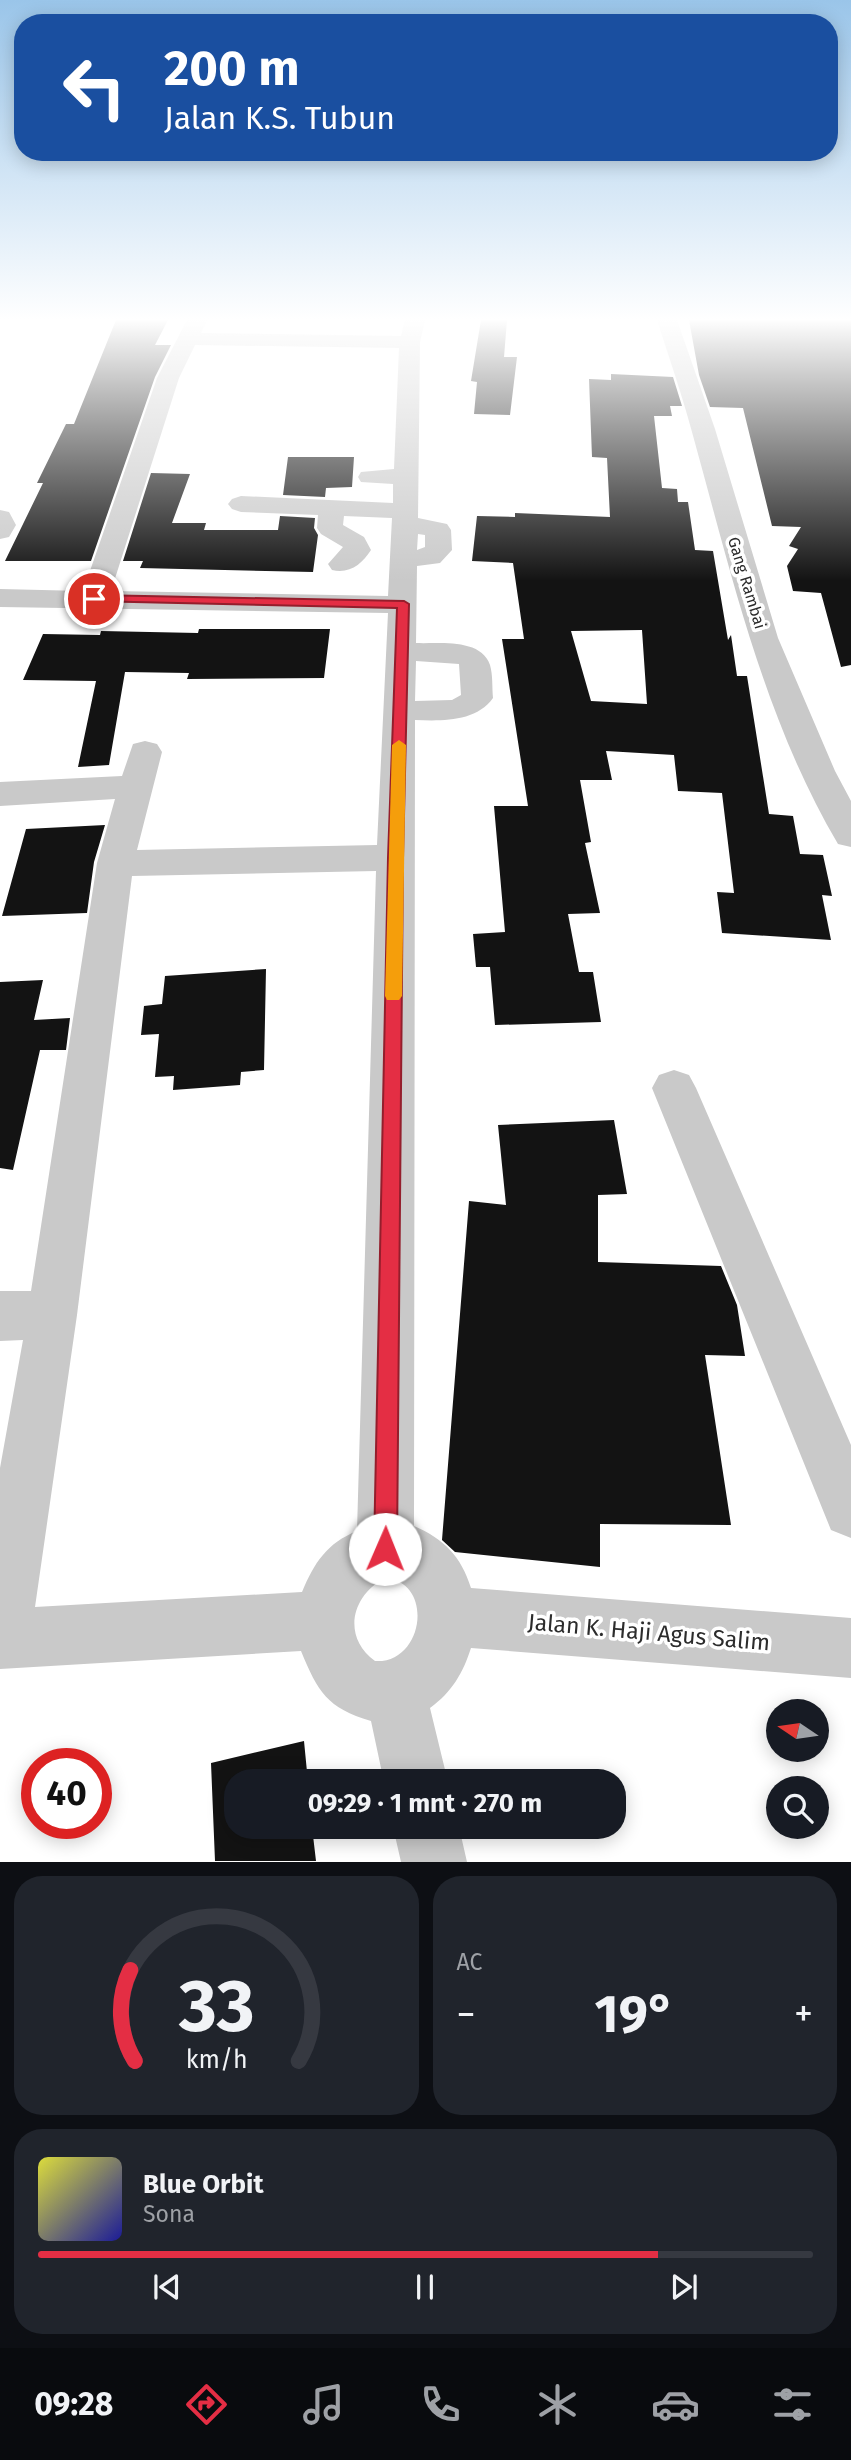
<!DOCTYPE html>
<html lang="id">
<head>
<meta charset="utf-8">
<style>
  :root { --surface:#171b24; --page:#20242c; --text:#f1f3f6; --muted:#9ea1a6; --line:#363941; --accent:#e42e44 }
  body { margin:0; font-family:"Fira Sans",sans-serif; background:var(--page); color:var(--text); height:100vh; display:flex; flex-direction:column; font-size:26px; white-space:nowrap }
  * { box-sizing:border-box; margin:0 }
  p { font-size:23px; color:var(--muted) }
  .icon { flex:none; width:38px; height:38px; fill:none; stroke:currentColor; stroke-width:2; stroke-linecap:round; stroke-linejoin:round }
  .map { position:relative; height:1862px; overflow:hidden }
  .details { display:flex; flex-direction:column; gap:14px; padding:14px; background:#0d0f14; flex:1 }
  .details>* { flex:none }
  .guide { position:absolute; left:14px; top:14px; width:824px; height:147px; border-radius:28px; box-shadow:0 4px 18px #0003; background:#1a4fa0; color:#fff; overflow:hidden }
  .needle { width:46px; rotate:283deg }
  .controls { position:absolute; left:766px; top:1699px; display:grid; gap:14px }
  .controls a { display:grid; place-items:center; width:63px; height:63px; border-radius:50%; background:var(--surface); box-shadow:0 4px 18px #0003; font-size:35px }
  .speed { position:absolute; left:21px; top:1748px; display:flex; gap:14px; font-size:35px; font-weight:700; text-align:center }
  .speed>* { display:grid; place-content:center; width:91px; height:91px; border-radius:50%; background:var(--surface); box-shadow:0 4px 18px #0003; line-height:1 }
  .speed .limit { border:10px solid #d22; background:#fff; color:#111 }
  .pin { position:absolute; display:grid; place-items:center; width:60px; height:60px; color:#fff; margin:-30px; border:4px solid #fff; border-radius:50%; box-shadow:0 2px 7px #0007 }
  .me { position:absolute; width:77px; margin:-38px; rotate:1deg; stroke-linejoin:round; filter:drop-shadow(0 0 5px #0008) }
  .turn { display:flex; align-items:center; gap:24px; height:147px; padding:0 35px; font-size:32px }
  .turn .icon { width:91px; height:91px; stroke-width:2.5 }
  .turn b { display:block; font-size:49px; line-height:60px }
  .big { font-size:52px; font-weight:700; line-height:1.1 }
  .details .widget { flex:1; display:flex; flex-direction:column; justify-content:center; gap:10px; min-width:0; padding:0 24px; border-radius:28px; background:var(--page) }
  .details .dial { align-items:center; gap:0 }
  .dial svg { height:182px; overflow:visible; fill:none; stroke:var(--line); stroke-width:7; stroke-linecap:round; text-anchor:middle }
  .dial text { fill:var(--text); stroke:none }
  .song { display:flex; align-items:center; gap:21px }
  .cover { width:84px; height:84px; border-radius:10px; background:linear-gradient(135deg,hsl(60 70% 55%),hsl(240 70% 35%)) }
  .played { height:7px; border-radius:4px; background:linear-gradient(90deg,var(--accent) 80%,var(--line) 80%) }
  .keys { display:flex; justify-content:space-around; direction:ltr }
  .heat { display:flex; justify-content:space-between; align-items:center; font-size:38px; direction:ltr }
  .details .tiles { flex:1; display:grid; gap:14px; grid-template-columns:1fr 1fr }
  .widget:last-child { grid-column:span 2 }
  .trip { position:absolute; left:224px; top:1769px; width:402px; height:70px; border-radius:28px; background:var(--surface); box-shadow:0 4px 18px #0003; font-weight:700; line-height:70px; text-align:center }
  .dock { display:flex; height:112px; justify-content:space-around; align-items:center; background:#090b0e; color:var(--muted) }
  .dock .icon { width:49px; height:49px }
  .dock .active { color:var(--accent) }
  .dock b { font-size:32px; color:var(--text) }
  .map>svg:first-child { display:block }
  .building { fill:#131313; fill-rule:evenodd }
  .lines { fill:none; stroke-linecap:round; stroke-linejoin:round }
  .minor { fill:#c9c9c9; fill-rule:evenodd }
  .route { fill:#e42e44; stroke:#941e2c; stroke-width:2 }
  .slow { fill:#f59e0b }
  .labels { text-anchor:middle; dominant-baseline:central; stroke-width:7; stroke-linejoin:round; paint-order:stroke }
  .far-street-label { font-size:16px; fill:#2c2c2c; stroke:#fff }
  .near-street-label { font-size:23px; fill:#2c2c2c; stroke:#fff }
</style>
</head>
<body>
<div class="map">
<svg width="851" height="1862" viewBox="0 0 851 1862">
  <rect width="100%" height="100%" fill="#fff"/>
  <path class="building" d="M116,320H168L155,345H171L155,377L91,561H5L43,483H37L66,424H74Z
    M481,320H507L504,357H517L510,415L474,414L477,382L471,381Z
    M689,320H851V665L841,667L821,593L793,591L787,566L798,549L789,546L801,527L772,526L743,408L710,407L699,375Z
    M611,374L673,377L682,406H670L672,416H654L662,488L677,489L678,502H688L695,550L713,551L728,640L731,635L737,676H747L769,814L793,816L800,854L823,855L832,896L822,895L831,940L722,933L717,892L734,893L722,793L678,791L674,755L606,751L612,780H580L591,842L585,843L600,913L568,914L579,972H593L601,1022L495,1025L490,967H476L473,934L505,932L494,806H528L502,639H524L513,563L472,561L477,516L515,517V513L610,517L607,458L592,457L589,379L611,380ZM642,630L647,704L591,701L571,631Z
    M288,457H354L352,487L326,488L325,497L283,495Z
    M151,473L190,474L172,523H206L204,530H278L280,516L315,518L314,528L318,535L313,572L140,568L143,561H123Z
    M199,629H330L324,678L187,679L189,673L125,672L109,765L78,767L96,681L23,680L43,634L100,635L101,631L198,633Z
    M105,825L94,862L87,913L2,916L26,829Z
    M266,969L264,1070L241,1072L240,1085L173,1090L174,1076L155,1077L159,1034L141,1035L144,1006L162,1004L165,976Z
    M43,980L34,1020L70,1018L66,1050H40L13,1170L0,1168V982Z
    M614,1120L627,1194L598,1195V1262L721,1266L737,1305L745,1356L705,1355L731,1525L600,1524V1567L455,1552L442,1540L469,1201L506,1205L498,1125Z
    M304,1741L308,1782H236V1827H312L316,1861H215L211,1763Z"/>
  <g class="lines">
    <path class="minor" d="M187,320H207L201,333L401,336L405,320H425L420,342L418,518L447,524L451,530L452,550L440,563L417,566L416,643C439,644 481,638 490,665C493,675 492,688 493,698C476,722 442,721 415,720L414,1526C444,1539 461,1556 471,1588L851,1618V1678L471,1648C463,1673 452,1692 430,1708L448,1782H384L371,1721C327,1708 318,1692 301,1651L0,1669V1468L23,1340L0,1341V1291H31L97,863L115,799L0,806V782L122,776L133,744L145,741L157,744L162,752L137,850L377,845L388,613L0,607V589L83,591L157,378ZM195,345L399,348L394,469L361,472L358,477L361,482L393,484V503L241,496L232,499L228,504L232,509L241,512L318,515L317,528L321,534L343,547L328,564L332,570C350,574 362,564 371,550L364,537L343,525L344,516L392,518L388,596L111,591L179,378ZM418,534L425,535V547L417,550ZM416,661L459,664L461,695L452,700L415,701ZM376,871L357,1531C327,1543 314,1563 302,1592L35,1607L77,1315L132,876ZM385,1578C435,1582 424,1664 375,1661C342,1637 351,1596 385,1578Z
      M657,320H677L715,429L778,638L835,771L851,801V847L838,844C763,717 731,572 692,432C682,395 669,357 657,320Z
      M0,510L9,512L16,525L9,537L0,539Z
      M674,1070L689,1075L696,1088L851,1445V1538L831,1530L652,1088L659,1075Z
      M393,1827H459L467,1862H401Z"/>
  </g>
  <linearGradient id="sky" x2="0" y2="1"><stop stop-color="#9ac5e9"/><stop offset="0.55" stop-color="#fff"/><stop offset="1" stop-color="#fff" stop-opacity="0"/></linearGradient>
  <rect width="851" height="581" fill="url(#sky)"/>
  <path class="route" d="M94,595L404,601L409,604L403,858L397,1549L394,1558L385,1561L377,1558L374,1549L388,858L397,608L90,601V596Z"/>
  <path class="slow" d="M399,740L406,745L402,996L399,1000H387L385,996L392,745Z"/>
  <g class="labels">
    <g class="far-street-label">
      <text transform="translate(747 583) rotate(73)">Gang Rambai</text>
    </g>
    <g class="near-street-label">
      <text transform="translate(649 1632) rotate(5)">Jalan K. Haji Agus Salim</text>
    </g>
  </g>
</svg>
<div class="controls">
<a><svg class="needle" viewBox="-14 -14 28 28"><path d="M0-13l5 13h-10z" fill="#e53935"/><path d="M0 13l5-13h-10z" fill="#9ea1a6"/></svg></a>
<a><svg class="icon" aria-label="search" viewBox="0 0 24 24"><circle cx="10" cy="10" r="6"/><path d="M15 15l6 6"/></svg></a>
</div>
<div class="speed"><div class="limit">40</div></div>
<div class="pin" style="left:94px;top:599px;background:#d93025"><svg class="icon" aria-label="arrive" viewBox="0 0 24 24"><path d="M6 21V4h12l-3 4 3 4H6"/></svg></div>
<svg class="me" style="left:385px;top:1549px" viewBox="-20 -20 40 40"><circle r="19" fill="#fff"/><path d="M0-13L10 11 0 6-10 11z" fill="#e42e44"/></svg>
<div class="trip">09:29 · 1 mnt · 270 m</div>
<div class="guide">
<div class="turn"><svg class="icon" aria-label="left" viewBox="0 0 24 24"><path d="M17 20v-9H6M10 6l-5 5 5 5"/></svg><div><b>200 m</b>Jalan K.S. Tubun</div></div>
</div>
</div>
<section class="details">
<div class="tiles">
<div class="widget dial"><svg viewBox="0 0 100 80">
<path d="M14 69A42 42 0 1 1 86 69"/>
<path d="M14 69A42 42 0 0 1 12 29" stroke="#e42e44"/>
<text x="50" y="56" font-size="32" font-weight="700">33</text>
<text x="50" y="72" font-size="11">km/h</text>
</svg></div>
<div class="widget"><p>AC</p>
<div class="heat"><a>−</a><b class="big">19°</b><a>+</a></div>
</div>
<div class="widget">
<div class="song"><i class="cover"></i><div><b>Blue Orbit</b><p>Sona</p></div></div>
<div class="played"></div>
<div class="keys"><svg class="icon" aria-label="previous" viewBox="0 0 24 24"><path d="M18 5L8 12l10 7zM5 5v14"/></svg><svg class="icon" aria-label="pause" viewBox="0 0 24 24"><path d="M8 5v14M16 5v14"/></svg><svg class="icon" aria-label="next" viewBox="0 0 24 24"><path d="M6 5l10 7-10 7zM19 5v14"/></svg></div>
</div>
</div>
</section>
<nav class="dock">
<b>09:28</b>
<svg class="icon active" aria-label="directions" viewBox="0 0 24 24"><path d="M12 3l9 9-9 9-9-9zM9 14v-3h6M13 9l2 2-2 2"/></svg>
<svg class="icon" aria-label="music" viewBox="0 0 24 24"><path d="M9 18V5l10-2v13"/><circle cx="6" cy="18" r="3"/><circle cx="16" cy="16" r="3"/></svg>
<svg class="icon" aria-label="phone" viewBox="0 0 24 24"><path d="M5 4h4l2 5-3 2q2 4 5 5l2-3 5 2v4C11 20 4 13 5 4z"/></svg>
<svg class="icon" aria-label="climate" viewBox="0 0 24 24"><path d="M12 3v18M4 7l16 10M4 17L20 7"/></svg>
<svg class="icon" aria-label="car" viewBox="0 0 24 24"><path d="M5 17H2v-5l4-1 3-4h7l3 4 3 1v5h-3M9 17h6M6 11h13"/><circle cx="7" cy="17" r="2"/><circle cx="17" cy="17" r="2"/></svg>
<svg class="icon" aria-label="filters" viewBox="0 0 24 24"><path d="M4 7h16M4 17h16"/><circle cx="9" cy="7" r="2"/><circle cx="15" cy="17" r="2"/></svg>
</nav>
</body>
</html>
